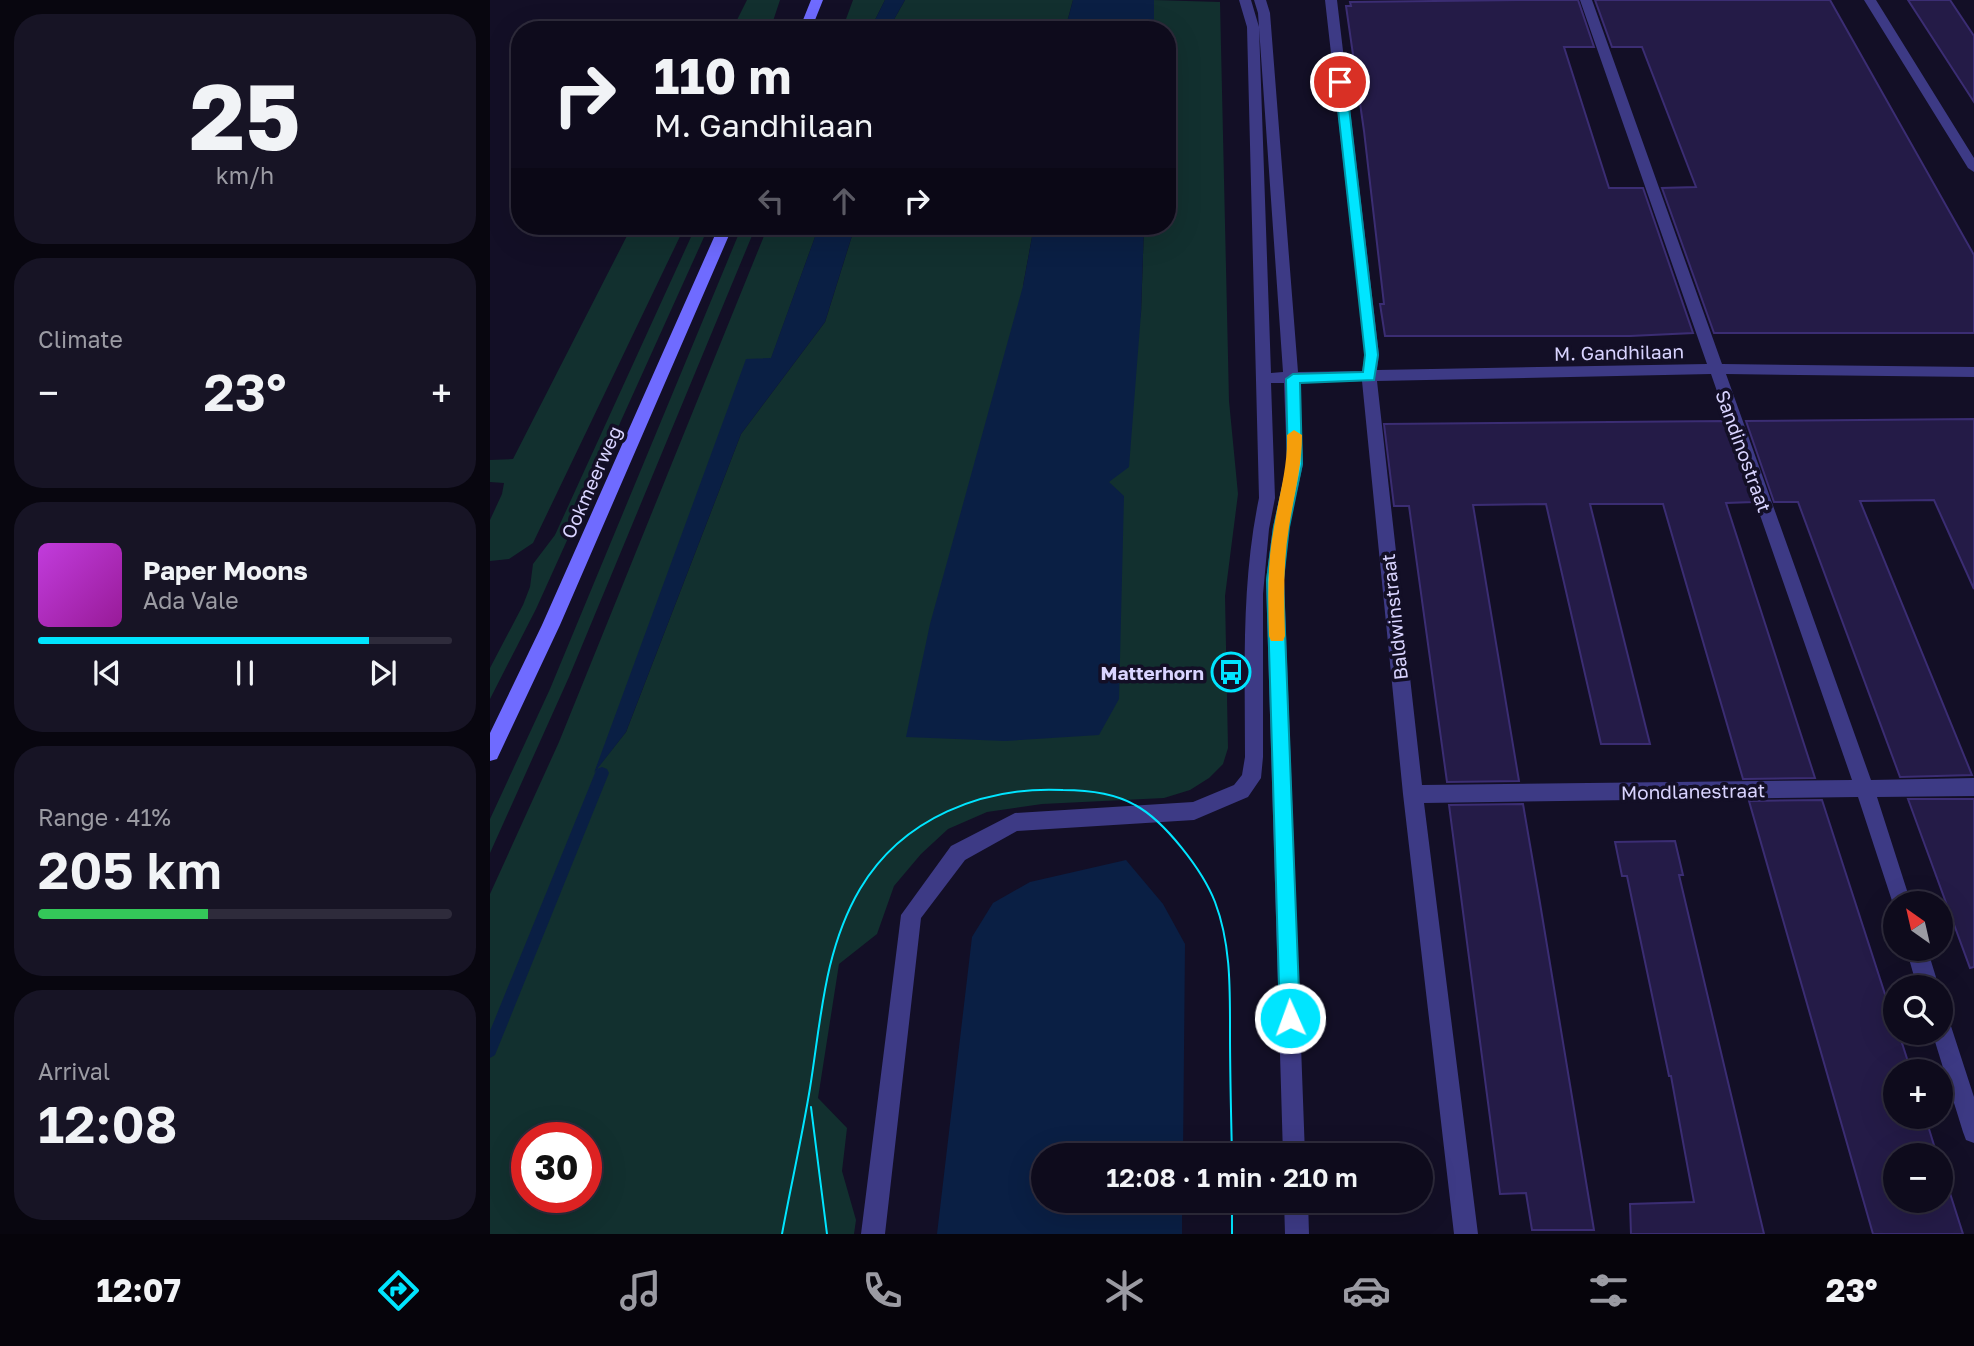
<!DOCTYPE html>
<html lang="en">
<head>
<meta charset="utf-8">
<style>
  :root { --surface:#0e0b1c; --page:#171425; --text:#f1f3f6; --muted:#9b9ba3; --line:#2e2b3b; --accent:#00e5ff }
  body { margin:0; font-family:"Golos Text",sans-serif; background:var(--page); color:var(--text); height:100vh; display:flex; flex-direction:column; font-size:26px; white-space:nowrap }
  * { box-sizing:border-box; margin:0 }
  p { font-size:23px; color:var(--muted) }
  .icon { flex:none; width:38px; height:38px; fill:none; stroke:currentColor; stroke-width:2; stroke-linecap:round; stroke-linejoin:round }
  .map { position:relative; flex:1; overflow:hidden }
  .side { display:flex; flex-direction:column; gap:14px; padding:14px; background:#08060f; width:490px }
  .side>* { flex:none }
  .hud { position:absolute; left:21px; top:21px; width:665px; height:214px; border-radius:28px; box-shadow:0 7px 28px #0002,0 0 0 2px var(--line); background:#0e0b1c; color:var(--text); overflow:hidden }
  .needle { width:46px; rotate:326deg }
  .tools { position:absolute; left:1393px; top:891px; display:grid; gap:14px }
  .tools a { display:grid; place-items:center; width:70px; height:70px; border-radius:50%; background:var(--surface); box-shadow:0 7px 28px #0002,0 0 0 2px var(--line); font-size:35px }
  .speed { position:absolute; left:21px; top:1122px; display:flex; gap:14px; font-size:35px; font-weight:700; text-align:center }
  .speed>* { display:grid; place-content:center; width:91px; height:91px; border-radius:50%; background:var(--surface); box-shadow:0 7px 28px #0002,0 0 0 2px var(--line); line-height:1 }
  .speed .limit { border:10px solid #d22; background:#fff; color:#111 }
  .pin { position:absolute; display:grid; place-items:center; width:60px; height:60px; color:#fff; margin:-30px; border:4px solid #fff; border-radius:50%; box-shadow:0 2px 7px #0007 }
  .me { position:absolute; width:77px; margin:-38px; rotate:358deg; stroke-linejoin:round; filter:drop-shadow(0 0 5px #0008) }
  .turn { display:flex; align-items:center; gap:24px; height:147px; padding:0 28px; font-size:32px }
  .turn .icon { width:91px; height:91px; stroke-width:2.5 }
  .turn b { display:block; font-size:49px; line-height:60px }
  .lanes { display:flex; align-items:center; height:66px; padding:0 28px; background:#0003; justify-content:center; gap:35px; direction:ltr }
  .lanes .off { opacity:.35 }
  .big { font-size:52px; font-weight:600; line-height:1.1 }
  .side .card { flex:1; display:flex; flex-direction:column; justify-content:center; gap:10px; min-width:0; padding:0 24px; border-radius:28px; background:var(--page) }
  .side .dial { align-items:center; gap:0 }
  .dial b { font-size:91px; line-height:1 }
  .song { display:flex; align-items:center; gap:21px }
  .cover { width:84px; height:84px; border-radius:10px; background:linear-gradient(135deg,hsl(290 70% 55%),hsl(300 70% 35%)) }
  .played { height:7px; border-radius:4px; background:linear-gradient(90deg,var(--accent) 80%,var(--line) 80%) }
  .keys { display:flex; justify-content:space-around; direction:ltr }
  .heat { display:flex; justify-content:space-between; align-items:center; font-size:38px; direction:ltr }
  .charge { height:10px; border-radius:5px; background:linear-gradient(90deg,#34c759 41%,var(--line) 0) }
  .trip { position:absolute; left:541px; top:1143px; width:402px; height:70px; border-radius:35px; background:var(--surface); box-shadow:0 7px 28px #0002,0 0 0 2px var(--line); font-weight:600; line-height:70px; text-align:center }
  .tabs { display:flex; height:112px; justify-content:space-around; align-items:center; background:#06040b; color:var(--muted) }
  .tabs .icon { width:49px; height:49px }
  .tabs .current { color:var(--accent) }
  .tabs b { font-size:32px; color:var(--text) }
  main { display:flex; flex:1; min-height:0 }
  .map>svg:first-child { display:block }
  .green { fill:#12302f; fill-rule:evenodd }
  .water { fill:#0a1f44 }
  .lines { fill:none; stroke-linecap:round; stroke-linejoin:round }
  .stream { fill:#0a1f44; fill-rule:evenodd }
  .building { fill:#241b47; stroke:#3b2d73; stroke-width:2 }
  .street { fill:#3d3a85; fill-rule:evenodd }
  .secondary { fill:#6f6bff; fill-rule:evenodd }
  .tram { stroke:#00e5ff; stroke-width:2 }
  .route { fill:#00e5ff; stroke:#0095a6; stroke-width:2 }
  .slow { fill:#f59e0b }
  .labels { text-anchor:middle; dominant-baseline:central; stroke-width:7; stroke-linejoin:round; paint-order:stroke }
  .street-label { font-size:19px; fill:#d9d4ff; stroke:#130f26 }
  .poi-label { font-size:19px; font-weight:bold; fill:#d9d4ff; stroke:#130f26; text-anchor:end }
</style>
</head>
<body>
<main>
<section class="side">
<div class="card dial"><b>25</b><p>km/h</p></div>
<div class="card"><p>Climate</p>
<div class="heat"><a>−</a><b class="big">23°</b><a>+</a></div>
</div>
<div class="card">
<div class="song"><i class="cover"></i><div><b>Paper Moons</b><p>Ada Vale</p></div></div>
<div class="played"></div>
<div class="keys"><svg class="icon" aria-label="previous" viewBox="0 0 24 24"><path d="M18 5L8 12l10 7zM5 5v14"/></svg><svg class="icon" aria-label="pause" viewBox="0 0 24 24"><path d="M8 5v14M16 5v14"/></svg><svg class="icon" aria-label="next" viewBox="0 0 24 24"><path d="M6 5l10 7-10 7zM19 5v14"/></svg></div>
</div>
<div class="card"><p>Range · 41%</p><b class="big">205 km</b><div class="charge"></div></div>
<div class="card"><p>Arrival</p><b class="big">12:08</b></div>
</section>
<div class="map">
<svg width="1484" height="1234" viewBox="0 0 1484 1234">
  <rect width="100%" height="100%" fill="#130f26"/>
  <path class="green" d="M257,0H290L280,30H242Z
    M363,0H395L380,30H352Z
    M415,0H583L575,30H398Z
    M664,0L730,2L739,401L748,494L735,596L738,748L733,764L719,778L700,790L674,798L552,804L497,812L458,829L431,854L404,886L387,934L349,964L328,1098L357,1128L352,1171L366,1220L364,1234H0V894L69,742L278,226H329L281,359L105,771L136,732L251,434L335,322L365,226H544L533,286L619,482L651,313L654,226H677V30H664ZM37,1138H96V1197H37Z
    M142,226H195L43,543L19,559L0,561V520L12,494L14,483L0,482V460L23,459Z
    M206,226H219L46,609L0,699V668L33,605L40,587L43,564L65,535Z
    M252,226H266L79,677L0,853V819L60,689Z"/>
  <path class="water" d="M395,0H415L398,30H380Z
    M583,0H664V30H575Z
    M329,226H365L335,322L251,434L136,732L104,773L256,359L281,358Z
    M544,226H654L651,313L639,467L619,482L634,496L629,699L609,735L515,741L416,737L440,624L533,286Z
    M636,860L673,904L695,944L693,1155H553V1200L692,1201V1234H447L482,937L503,903L540,882Z"/>
  <g class="lines">
    <path class="stream" d="M112,767L117,769L119,773L5,1055L0,1058V1031L105,773L107,769Z"/>
  </g>
  <path class="building" d="M1029,0H1088L1104,47H1074L1119,188H1153L1203,333L1140,336H895L890,304H894L874,131L856,6H861L860,2Z
    M1105,0H1340L1484,255V333H1224L1172,188L1206,187L1152,47H1122Z
    M1418,0H1460L1484,36V102Z
    M1484,419V589L1444,500L1370,501L1482,775L1410,777L1308,502H1284L1256,421Z
    M1235,421L1263,502L1236,503L1325,778L1253,779L1173,504H1100L1160,744H1111L1056,504L983,505L1029,781L957,782L919,506H904L894,424Z
    M1418,799H1484V967L1480,968Z
    M1332,800L1405,1025V1032L1411,1040L1421,1071H1405V1116H1435L1447,1155H1405V1200H1451V1165L1473,1234H1383L1259,801Z
    M1033,804L1050,903L1104,1230H1042L1036,1193L1010,1194L959,805Z
    M1185,841L1193,875H1189L1274,1234H1141L1140,1204L1204,1202L1181,1076H1179L1137,876H1132L1125,842Z"/>
  <g class="lines">
    <path class="street" d="M749,0H761L769,27L781,373L793,372L768,13L764,0H776L780,13L808,372L872,371L875,355L835,0H847L889,355L887,370L1217,364L1090,0H1102L1232,364L1484,367V377L1236,374L1381,780L1484,778V796L1387,797L1421,903H1405V910L1368,797L934,803L988,1234H964L913,794L872,381L809,383L813,464L799,527L794,580L815,1155H793L776,580L783,527L797,464L794,383H781L785,498L779,529L773,594V757L771,778L758,797L704,820L527,831L475,860L431,918L395,1234H371L411,915L461,846L525,813L703,802L744,785L752,775L755,757C755,670 751,584 769,498L757,27ZM1221,374L1362,780L932,785L887,381Z
      M1374,0H1386L1484,158V172L1478,168Z
      M1416,948H1437L1449,987H1427Z
      M1451,1017L1459,1020L1484,1097V1143L1476,1140L1473,1132L1442,1032H1451Z
      M794,1200H818L819,1234H795Z"/>
    <path class="secondary" d="M321,0H333L321,30H309Z
      M229,226H243L70,625L7,759L0,761V733L52,625Z"/>
    <path class="tram" d="M321,1107L337,1234
      M742,1200V1234
      M292,1234C301,1185 312,1137 320,1088C331,1020 334,950 370,889C412,818 493,786 573,790C598,790 624,793 645,805C675,821 713,871 725,902C741,944 740,989 740,1033C740,1074 741,1114 742,1155"/>
  </g>
  <path class="route" d="M850,79L856,82L888,355L884,380L810,383L812,464L799,527L793,580L810,1018L807,1025L800,1028L793,1025L790,1018L777,580L784,527L798,464L796,379L803,374L873,372L875,355L845,82Z"/>
  <path class="slow" d="M804,430L812,435C812,467 804,495 799,527C793,563 794,599 795,636L793,641H781L779,636C778,599 777,563 784,527C789,495 798,467 797,435Z"/>
  <defs>
    <symbol id="bus-ring" viewBox="-11 -11 22 22"><circle r="9.5" fill="#130f26" stroke="#00e5ff" stroke-width="1.5"/><path d="M-5-6H5V4H4V6H2V4H-2V6H-4V4H-5ZM-3.5-4V0h7V-4ZM-3.5 1.2v1.5H-2V1.2ZM2 1.2v1.5H3.5V1.2Z" fill="#00e5ff"/></symbol>
  </defs>
  <g fill-rule="evenodd">
    <use href="#bus-ring" x="719" y="650" width="44" height="44"/>
  </g>
  <g class="labels">
    <g class="street-label">
      <text transform="translate(1129 352) rotate(-1)">M. Gandhilaan</text>
      <text transform="translate(1254 451) rotate(70)">Sandinostraat</text>
      <text transform="translate(101 482) rotate(-66)">Ookmeerweg</text>
      <text transform="translate(904 617) rotate(-96)">Baldwinstraat</text>
      <text transform="translate(1203 791) rotate(-1)">Mondlanestraat</text>
    </g>
    <g class="poi-label">
      <text x="714" y="672">Matterhorn</text>
    </g>
  </g>
</svg>
<div class="tools">
<a><svg class="needle" viewBox="-14 -14 28 28"><path d="M0-13l5 13h-10z" fill="#e53935"/><path d="M0 13l5-13h-10z" fill="#9b9ba3"/></svg></a>
<a><svg class="icon" aria-label="search" viewBox="0 0 24 24"><circle cx="10" cy="10" r="6"/><path d="M15 15l6 6"/></svg></a>
<a>+</a>
<a>−</a>
</div>
<div class="speed"><div class="limit">30</div></div>
<div class="pin" style="left:850px;top:82px;background:#d93025"><svg class="icon" aria-label="arrive" viewBox="0 0 24 24"><path d="M6 21V4h12l-3 4 3 4H6"/></svg></div>
<svg class="me" style="left:800px;top:1018px" viewBox="-20 -20 40 40"><circle r="17" fill="#00e5ff" stroke="#fff" stroke-width="3"/><path d="M0-11L8 9 0 5-8 9z" fill="#fff"/></svg>
<div class="trip">12:08 · 1 min · 210 m</div>
<div class="hud">
<div class="turn"><svg class="icon" aria-label="right" viewBox="0 0 24 24"><path d="M7 20v-9h11M14 6l5 5-5 5"/></svg><div><b>110 m</b>M. Gandhilaan</div></div>
<div class="lanes"><svg class="icon off" aria-label="left" viewBox="0 0 24 24"><path d="M17 20v-9H6M10 6l-5 5 5 5"/></svg><svg class="icon off" aria-label="ahead" viewBox="0 0 24 24"><path d="M12 20V5M6 11l6-6 6 6"/></svg><svg class="icon" aria-label="right" viewBox="0 0 24 24"><path d="M7 20v-9h11M14 6l5 5-5 5"/></svg></div>
</div>
</div>
</main>
<nav class="tabs">
<b>12:07</b>
<svg class="icon current" aria-label="directions" viewBox="0 0 24 24"><path d="M12 3l9 9-9 9-9-9zM9 14v-3h6M13 9l2 2-2 2"/></svg>
<svg class="icon" aria-label="music" viewBox="0 0 24 24"><path d="M9 18V5l10-2v13"/><circle cx="6" cy="18" r="3"/><circle cx="16" cy="16" r="3"/></svg>
<svg class="icon" aria-label="phone" viewBox="0 0 24 24"><path d="M5 4h4l2 5-3 2q2 4 5 5l2-3 5 2v4C11 20 4 13 5 4z"/></svg>
<svg class="icon" aria-label="climate" viewBox="0 0 24 24"><path d="M12 3v18M4 7l16 10M4 17L20 7"/></svg>
<svg class="icon" aria-label="car" viewBox="0 0 24 24"><path d="M5 17H2v-5l4-1 3-4h7l3 4 3 1v5h-3M9 17h6M6 11h13"/><circle cx="7" cy="17" r="2"/><circle cx="17" cy="17" r="2"/></svg>
<svg class="icon" aria-label="filters" viewBox="0 0 24 24"><path d="M4 7h16M4 17h16"/><circle cx="9" cy="7" r="2"/><circle cx="15" cy="17" r="2"/></svg>
<b>23°</b>
</nav>
</body>
</html>
